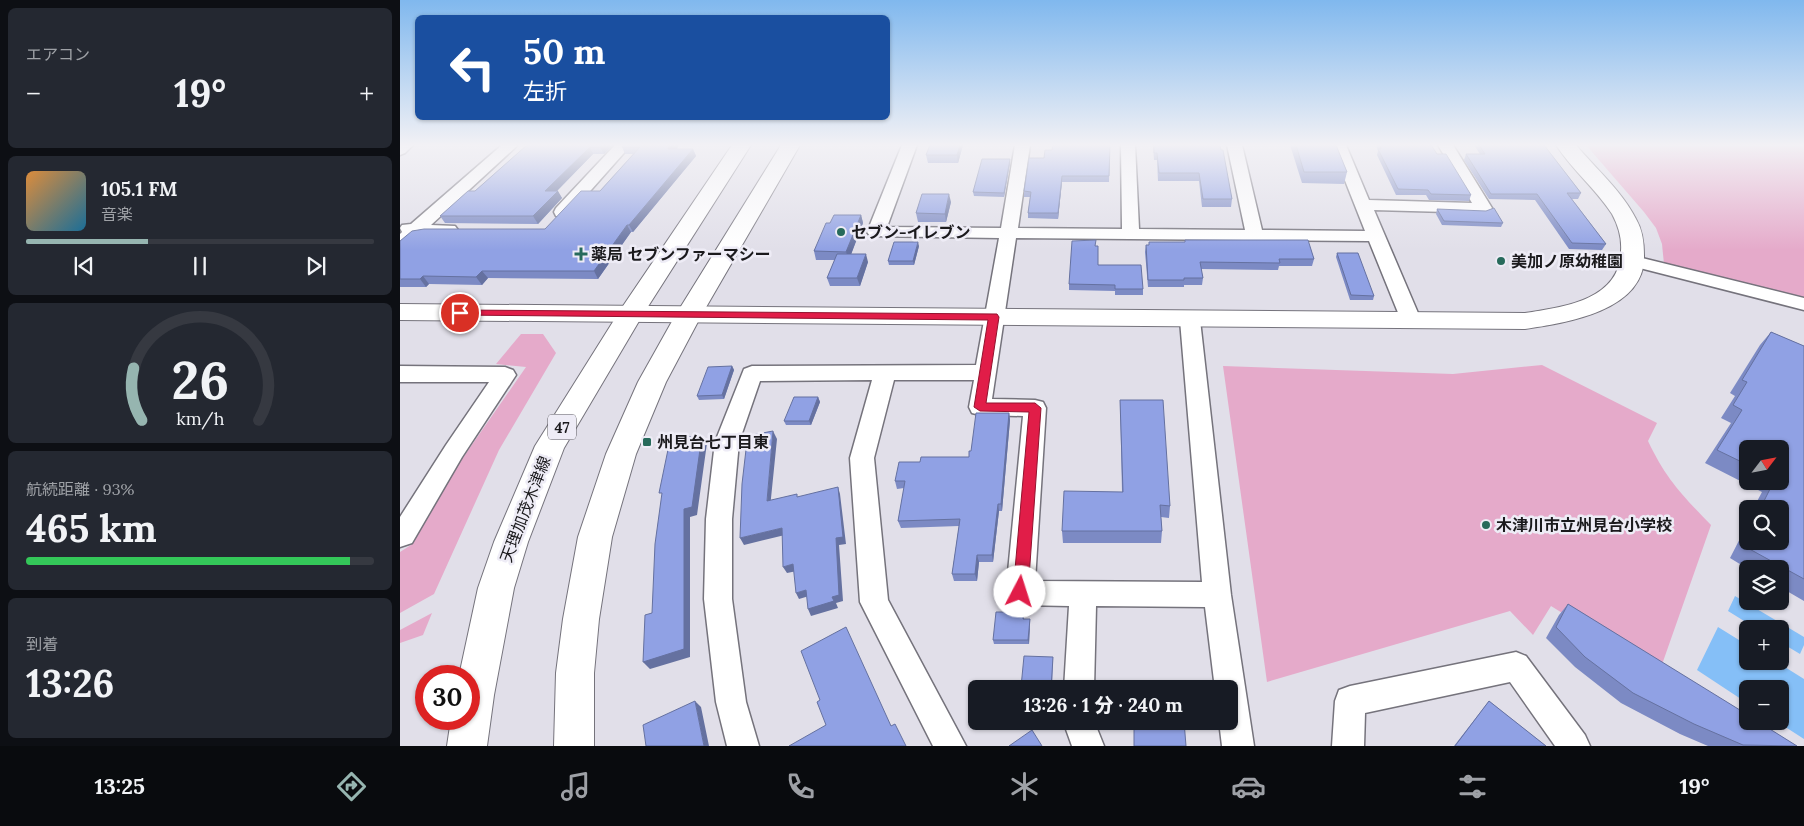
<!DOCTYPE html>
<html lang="ja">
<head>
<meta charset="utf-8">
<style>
  :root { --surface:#171b24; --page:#242831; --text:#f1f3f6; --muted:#9ea1a6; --line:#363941; --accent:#96b5b0 }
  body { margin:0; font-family:Lora,"Noto Sans JP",serif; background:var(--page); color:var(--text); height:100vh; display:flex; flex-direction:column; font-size:19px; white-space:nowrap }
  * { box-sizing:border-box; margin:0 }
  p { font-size:16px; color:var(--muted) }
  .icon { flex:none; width:28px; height:28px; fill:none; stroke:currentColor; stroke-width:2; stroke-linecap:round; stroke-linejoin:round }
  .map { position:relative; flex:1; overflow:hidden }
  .panel { display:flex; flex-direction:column; gap:8px; padding:8px; background:#0d0f14; width:400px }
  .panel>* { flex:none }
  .guide { position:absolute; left:15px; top:15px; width:475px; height:105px; border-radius:8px; box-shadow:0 1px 4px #0004; background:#1a4fa0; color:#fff; overflow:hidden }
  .needle { width:32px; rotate:58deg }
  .buttons { position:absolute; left:1339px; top:440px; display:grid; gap:10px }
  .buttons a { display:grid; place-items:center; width:50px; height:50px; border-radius:8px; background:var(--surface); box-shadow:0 1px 4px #0004; font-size:25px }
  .speed { position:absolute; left:15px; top:665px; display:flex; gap:10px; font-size:25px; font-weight:700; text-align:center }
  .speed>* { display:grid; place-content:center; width:65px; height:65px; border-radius:50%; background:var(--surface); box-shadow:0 1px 4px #0004; line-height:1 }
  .speed .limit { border:8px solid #d22; background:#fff; color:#111 }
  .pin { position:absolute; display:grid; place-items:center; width:42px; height:42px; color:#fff; margin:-21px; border:2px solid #fff; border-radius:50%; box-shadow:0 1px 5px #0007 }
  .me { position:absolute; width:55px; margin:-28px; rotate:5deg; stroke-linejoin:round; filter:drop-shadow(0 0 4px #0008) }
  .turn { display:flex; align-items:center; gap:18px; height:105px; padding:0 25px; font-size:22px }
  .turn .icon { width:65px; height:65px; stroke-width:2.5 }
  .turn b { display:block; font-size:35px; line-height:42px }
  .big { font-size:38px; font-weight:800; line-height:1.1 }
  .panel .widget { flex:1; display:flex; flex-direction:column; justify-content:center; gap:8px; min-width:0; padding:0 18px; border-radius:8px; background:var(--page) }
  .panel .dial { align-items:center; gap:0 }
  .dial svg { height:130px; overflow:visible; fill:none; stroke:var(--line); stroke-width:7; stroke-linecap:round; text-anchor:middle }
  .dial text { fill:var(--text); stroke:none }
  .song { display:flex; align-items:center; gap:15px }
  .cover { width:60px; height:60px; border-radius:8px; background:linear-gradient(135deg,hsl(30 70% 55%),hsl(200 70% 35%)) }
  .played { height:5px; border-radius:2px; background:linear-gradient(90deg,var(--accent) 35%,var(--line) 35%) }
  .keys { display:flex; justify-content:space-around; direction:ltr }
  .heat { display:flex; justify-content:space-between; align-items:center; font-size:28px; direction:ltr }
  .charge { height:8px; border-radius:4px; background:linear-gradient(90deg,#34c759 93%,var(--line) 0) }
  .trip { position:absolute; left:568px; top:680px; width:270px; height:50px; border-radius:8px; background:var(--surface); box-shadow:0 1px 4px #0004; font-weight:800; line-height:50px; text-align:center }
  .dock { display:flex; height:80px; justify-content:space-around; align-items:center; background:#090b0e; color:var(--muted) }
  .dock .icon { width:35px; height:35px }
  .dock .current { color:var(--accent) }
  .dock b { font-size:22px; color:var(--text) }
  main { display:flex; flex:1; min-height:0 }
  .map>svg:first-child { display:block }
  .green { fill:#e5aaca }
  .water { fill:#85bff7 }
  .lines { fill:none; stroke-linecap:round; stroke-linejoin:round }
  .street-casing { stroke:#75737c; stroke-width:3 }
  .secondary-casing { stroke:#75737c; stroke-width:2 }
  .primary-casing { stroke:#75737c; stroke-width:2 }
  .street { fill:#fff; fill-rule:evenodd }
  .secondary { fill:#fff; fill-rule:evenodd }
  .primary { fill:#fff; fill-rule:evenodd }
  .wall { fill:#7c8ac4; fill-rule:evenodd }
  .shaded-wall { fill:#6571a0 }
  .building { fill:#90a1e4; stroke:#6571a0 }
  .route { fill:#e11d48; stroke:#92132f }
  .poi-dot { fill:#276a5b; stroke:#eeecf6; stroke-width:2 }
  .labels { text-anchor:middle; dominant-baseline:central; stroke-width:5; stroke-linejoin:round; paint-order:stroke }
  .shield { fill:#eeecf6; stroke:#5a595e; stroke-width:1 }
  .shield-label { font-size:15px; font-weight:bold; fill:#1b1a1d }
  .poi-label { font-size:16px; font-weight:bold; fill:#1b1a1d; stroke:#eeecf6; text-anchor:start }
  .street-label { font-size:16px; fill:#1b1a1d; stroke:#eeecf6 }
</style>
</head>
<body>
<main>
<section class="panel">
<div class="widget"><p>エアコン</p>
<div class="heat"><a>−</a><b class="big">19°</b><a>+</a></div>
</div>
<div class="widget">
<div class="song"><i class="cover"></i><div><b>105.1 FM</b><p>音楽</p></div></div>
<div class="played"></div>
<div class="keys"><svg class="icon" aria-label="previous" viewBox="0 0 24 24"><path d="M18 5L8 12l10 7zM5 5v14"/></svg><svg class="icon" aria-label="pause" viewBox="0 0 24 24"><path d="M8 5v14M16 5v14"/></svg><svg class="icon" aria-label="next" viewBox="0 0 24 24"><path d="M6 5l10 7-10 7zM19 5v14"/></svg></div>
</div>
<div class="widget dial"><svg viewBox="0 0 100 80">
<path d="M14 69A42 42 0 1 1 86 69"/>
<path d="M14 69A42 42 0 0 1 9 37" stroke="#96b5b0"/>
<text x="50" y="56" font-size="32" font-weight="700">26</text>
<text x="50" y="72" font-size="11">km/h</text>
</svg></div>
<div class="widget"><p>航続距離 · 93%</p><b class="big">465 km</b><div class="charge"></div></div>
<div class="widget"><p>到着</p><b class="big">13:26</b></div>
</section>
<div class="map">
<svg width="1404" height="746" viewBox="0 0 1404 746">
  <rect width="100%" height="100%" fill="#e1dfe9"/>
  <path class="green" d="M1186,145H1404V297L1264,264L1262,244L1256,228L1244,212Z
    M121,334H143L156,353L99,450L34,594L0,613V552L11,545L53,472L126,367L96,364Z
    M1142,365L1257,423L1248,441C1266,479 1282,495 1311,525L1259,673L1151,606L1133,635L1110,611L867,682L823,366L1053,374Z
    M32,613L23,635L0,643V630Z"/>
  <path class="water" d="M1335,596L1404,637V645L1400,654L1380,642V629H1357L1328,611Z
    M1318,627L1347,645L1348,661H1375L1404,679V739L1376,721H1380V689H1348L1347,703L1297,670Z"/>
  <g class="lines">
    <defs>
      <path id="street" d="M0,145H13L5,153L0,155Z
        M102,145H118L31,225L55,226L58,230L55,234L19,235L6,247L0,248V234L2,232L0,228L2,225L11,224Z
        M215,145H231L168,216H156L154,212L156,208Z
        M502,145H517L487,227L601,228L615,145H630L618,228L722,229L721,145H735L739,229L845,230L827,145H842L862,230L965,231L931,145H946L969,200L1072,203L1038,145H1053L1092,208L1090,212L1084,213L974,210L1021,320L1018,325L1011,327L1004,325L1001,320L969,241L616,238L592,399L635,400L643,402L646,408L635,581L802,582L780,320L783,315L790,313L797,315L800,320L831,595L854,746H822L819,721H829V689H815L805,607L696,606L694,689H664L669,606L620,605L610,602L606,593L623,416L580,415L572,413L569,407L574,380H494L474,458L488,600L566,746H533L460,602L450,458L472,380L360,381L339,442L332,519V599L346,702L359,746H327L316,702L304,599L306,519L315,442L344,369L352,366L576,365L599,238L470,236L467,232Z
        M1234,256L1404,298V310L1228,265L1225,261L1228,257Z
        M0,366L105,367L113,370L116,375L62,457L12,543L0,547V517L46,445L89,382H0Z
        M1116,652L1126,656L1185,735L1190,746H1155L1110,682L965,713L964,746H932L935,701L939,690L950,686Z
        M663,721H694L704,746H672Z"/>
      <path id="secondary" d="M1156,145H1176C1196,169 1222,191 1236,219C1243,231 1244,243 1244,256C1245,311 1166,323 1125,329L0,320V304L1125,313C1164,307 1220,300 1221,251C1222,238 1218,225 1212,214C1196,189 1172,170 1156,145Z"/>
      <path id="primary" d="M332,145H351L242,316L164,448L128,542L114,588L94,695L87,746H47L51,719H69V676H59L78,588L94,542L135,446L221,309Z
        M381,145H400L301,316L266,382L236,454L212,537L199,619L194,673V746H154L156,673L163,619L178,537L206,454L238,382L275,316Z"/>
    </defs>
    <use href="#street" class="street-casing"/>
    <use href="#secondary" class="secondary-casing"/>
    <use href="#primary" class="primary-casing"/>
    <use href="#street" class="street"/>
    <use href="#secondary" class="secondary"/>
    <use href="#primary" class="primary"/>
  </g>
  <path class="wall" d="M127,145H213L204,154H193L157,191L162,198L138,224L45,223L40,216L75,191Z
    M223,145H279L277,149H293L296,156L233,232H231L198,279L88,278L82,285L29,284L26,287H0V241L145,229L200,191L233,154H225L222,147Z
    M563,145L558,163H528L526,155Z
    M710,145L709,182H662L658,219L628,218V213L630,197H624V191L644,158L652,150Z
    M753,145H820L832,199L831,207H802L799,181H758L757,160H754Z
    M890,145H936L947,172L944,184L902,183Z
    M976,145H1031L1037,154L1071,195L1069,201L1029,200L1026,195H996L977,155L978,151Z
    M1074,145H1144L1181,193L1178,199H1172L1206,244L1202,250L1169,249L1135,200L1089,199L1064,160L1066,154H1080Z
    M610,159V163L604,197L574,196L573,192Z
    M551,202L546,222H518L516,213Z
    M1037,209L1103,223L1101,227L1042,225L1036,214Z
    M461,215L463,223L451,254L468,262L460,286H430L427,278L435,260H416L414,251L430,223Z
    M746,245L914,259L912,266H879L878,270L801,269L803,278L802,285H784V287H748L745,252Z
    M519,246L514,265H489L488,261Z
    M696,246L698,265L743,289V295H715V291L669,290V284Z
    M937,253L974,296L973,300H950L936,257Z
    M1371,332L1404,346V601L1380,587V569H1348L1330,558L1348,523V541L1380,509H1353L1362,492L1305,463L1331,423L1321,418L1335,396L1330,393L1360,345ZM1348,449L1380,481H1348Z
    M332,366L334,370L324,399L299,400L297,396Z
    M418,397L420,402L411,425H386L384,421Z
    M720,400L770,506L769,518L761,517L762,531L761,543H663L662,531L722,492Z
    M609,413L610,420L602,511H599L593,562H579L577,581H554L552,574L559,526L501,528L498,521L504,488L497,489L495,481L520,462L569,457L571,451Z
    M1168,604L1397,746H1308L1280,734L1221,703L1175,667L1146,638L1159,615Z
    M623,612L624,619H630V623L629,644H594L593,640Z
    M653,657L652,689H621V687Z
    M1089,701L1146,746H1054Z"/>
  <path class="shaded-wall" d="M202,145H213L204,154L200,147Z
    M270,145H279L271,156L268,149Z
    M560,145H563L558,163L557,155Z
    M190,147L193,154L150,198L145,191Z
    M293,149L296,156L233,232L229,225Z
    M610,159V163L604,197V193Z
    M662,176V182L658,219V213Z
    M158,191L162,198L138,224L133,216Z
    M549,194L551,202L546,222L545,214Z
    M461,215L463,223L449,260L446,252Z
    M227,225L231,232L198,279L194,271Z
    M518,242L519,246L514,265L513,261Z
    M466,254L468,262L460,286L457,278Z
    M82,271L88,278L82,285L76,277Z
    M23,276L29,284L26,287L20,279Z
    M332,366L334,370L324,399L322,395Z
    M418,397L420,402L411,425L409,421Z
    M609,413L610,420L602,511L601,504Z
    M373,431L377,439L370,508L367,501Z
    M302,435L307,443L297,515L290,517V657L250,669L243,662L284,509Z
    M438,487L440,494L446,544L439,545L443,601L436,603L438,608L411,616L408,609L432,597L436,538Z
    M598,504L599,511L593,562L592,555Z
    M382,528L385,535L344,545L340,538Z
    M577,555L579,562L577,581L575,574Z
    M393,564L397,571L387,573L383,567Z
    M406,590L409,596L399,599L396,593Z
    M630,619V623L629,644L628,640Z
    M295,701L301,707L309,746H304Z"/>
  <path class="building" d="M127,145H202L200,147H190L145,191H158L133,216H40L68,191H75Z
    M223,145H270L268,149H293L229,225H227L194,271H82L76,277L23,276L20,279H0V241L12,231L24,229H145L181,191H200L240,147H222Z
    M530,145H560L557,155H526Z
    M653,145H710L709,176H662L658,213H628L631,192L624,191L629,158H644L645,150H652Z
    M754,145H820L821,150H823L832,199H803L799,173H759L757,153H754Z
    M896,145H936L947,172H904Z
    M980,145H1031L1037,154H1046L1071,195L1031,194L1028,190L998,189L978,149H981Z
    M1079,145H1144L1181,193H1167L1206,244L1172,243L1137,194H1091L1066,154H1085Z
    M582,159H610L604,193L573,192Z
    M522,194H549L545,214L516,213Z
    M1094,208L1103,223L1044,221L1037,209L1086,211Z
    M434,215H461L446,252L414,251L426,223H430Z
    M696,240L695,246H698V265H741L743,289H715V285L669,284L672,241Z
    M785,240H908L914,259H879L880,263L800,262L803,278H784V280H748L746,245H749V242H785Z
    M494,242H518L513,261H488Z
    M937,253H958L974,296L951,295Z
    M437,254H466L457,278H427Z
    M1371,332L1404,346V579L1344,546L1348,538V541H1380V509H1362L1366,501H1364L1374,481H1380V449H1348V465L1317,450L1342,410L1333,405L1347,382L1342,380Z
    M332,366L322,395L297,396L308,367Z
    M394,397H418L409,421H384Z
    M720,400H763L770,506L760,505L762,531H662L664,491L723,492Z
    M576,413H609L601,504H598L592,555H577L575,574H552L560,519L498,521L505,481H495L499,462H520L521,457H569V451H571Z
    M373,431L367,501L397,494V497L438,487L443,537L436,538L439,595L432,597L434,601L408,609L406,590L396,593L393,564L383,567L382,528L340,538L342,484L347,441L351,440L352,435Z
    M302,435L292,507L284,509V649L243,662L245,615L252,613L255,544L262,493H259L270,440Z
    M1168,604L1348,715V721H1357L1397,746L1343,745L1294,724L1233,693L1185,657L1156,627Z
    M596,612H623V619H630L628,640H593Z
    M446,627L491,726L495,724L506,746H389L426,725L417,702L420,700L401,651Z
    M624,656L653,657L651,689L621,687Z
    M295,701L304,746H246L243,725Z
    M1089,701L1146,746H1055Z
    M734,721H784L786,746H734Z
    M632,730L642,746H609Z"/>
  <linearGradient id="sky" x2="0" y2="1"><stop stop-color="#80b8ee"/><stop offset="0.58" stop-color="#f2f1f5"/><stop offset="1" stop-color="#f2f1f5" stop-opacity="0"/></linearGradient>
  <rect width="1404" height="250" fill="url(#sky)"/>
  <path class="route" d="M60,310L597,314L599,317L586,403H635L641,408L628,592L625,597L620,599L615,597L613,592L629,412L580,411L574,407L588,320L56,315L55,313L56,311Z"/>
  <g class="poi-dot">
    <circle cx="441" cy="232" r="5"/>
    <path d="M178.5 246.5h5v5h5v5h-5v5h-5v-5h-5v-5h5z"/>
    <circle cx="1101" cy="261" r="5"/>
    <rect x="242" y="437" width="10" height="10" rx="2.5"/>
    <circle cx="1086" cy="525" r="5"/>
  </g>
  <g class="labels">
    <rect class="shield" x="148" y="414.5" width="28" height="25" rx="4"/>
    <g class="shield-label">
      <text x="162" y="427">47</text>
    </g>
    <g class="poi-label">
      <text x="451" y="232">セブン-イレブン</text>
      <text x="191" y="254">薬局 セブンファーマシー</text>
      <text x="1111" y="261">美加ノ原幼稚園</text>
      <text x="257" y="442">州見台七丁目東</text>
      <text x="1096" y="525">木津川市立州見台小学校</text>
    </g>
    <g class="street-label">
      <text transform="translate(125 509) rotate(-69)">天理加茂木津線</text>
    </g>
  </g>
</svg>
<div class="buttons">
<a><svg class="needle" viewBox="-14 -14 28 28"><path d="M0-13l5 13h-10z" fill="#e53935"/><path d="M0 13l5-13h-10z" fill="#9ea1a6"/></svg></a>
<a><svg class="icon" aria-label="search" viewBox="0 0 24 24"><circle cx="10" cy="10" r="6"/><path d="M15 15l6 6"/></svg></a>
<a><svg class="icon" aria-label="layers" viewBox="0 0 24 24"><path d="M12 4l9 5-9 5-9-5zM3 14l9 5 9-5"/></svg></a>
<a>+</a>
<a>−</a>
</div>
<div class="speed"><div class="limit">30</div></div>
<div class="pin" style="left:60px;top:313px;background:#d93025"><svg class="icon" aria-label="arrive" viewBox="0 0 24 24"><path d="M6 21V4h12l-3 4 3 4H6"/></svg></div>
<svg class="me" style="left:620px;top:592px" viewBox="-20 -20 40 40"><circle r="19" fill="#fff"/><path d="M0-13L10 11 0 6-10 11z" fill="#e11d48"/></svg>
<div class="trip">13:26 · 1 分 · 240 m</div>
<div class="guide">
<div class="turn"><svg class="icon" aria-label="left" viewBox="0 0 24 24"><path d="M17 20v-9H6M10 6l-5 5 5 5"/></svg><div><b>50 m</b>左折</div></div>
</div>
</div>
</main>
<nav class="dock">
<b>13:25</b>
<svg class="icon current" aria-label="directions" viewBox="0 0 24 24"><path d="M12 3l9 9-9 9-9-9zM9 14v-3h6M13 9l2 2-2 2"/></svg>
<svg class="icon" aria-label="music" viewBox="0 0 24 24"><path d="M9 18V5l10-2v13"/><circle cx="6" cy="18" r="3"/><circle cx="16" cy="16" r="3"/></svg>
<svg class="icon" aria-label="phone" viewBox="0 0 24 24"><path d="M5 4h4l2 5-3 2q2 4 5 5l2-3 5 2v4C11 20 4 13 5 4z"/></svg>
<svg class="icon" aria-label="climate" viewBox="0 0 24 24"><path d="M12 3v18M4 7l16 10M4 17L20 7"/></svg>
<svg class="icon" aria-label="car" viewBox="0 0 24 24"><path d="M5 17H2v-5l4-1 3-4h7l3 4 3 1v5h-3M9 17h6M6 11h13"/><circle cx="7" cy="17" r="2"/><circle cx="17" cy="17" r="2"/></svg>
<svg class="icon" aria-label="filters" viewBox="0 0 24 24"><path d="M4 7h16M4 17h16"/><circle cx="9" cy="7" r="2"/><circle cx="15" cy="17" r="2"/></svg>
<b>19°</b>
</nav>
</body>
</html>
